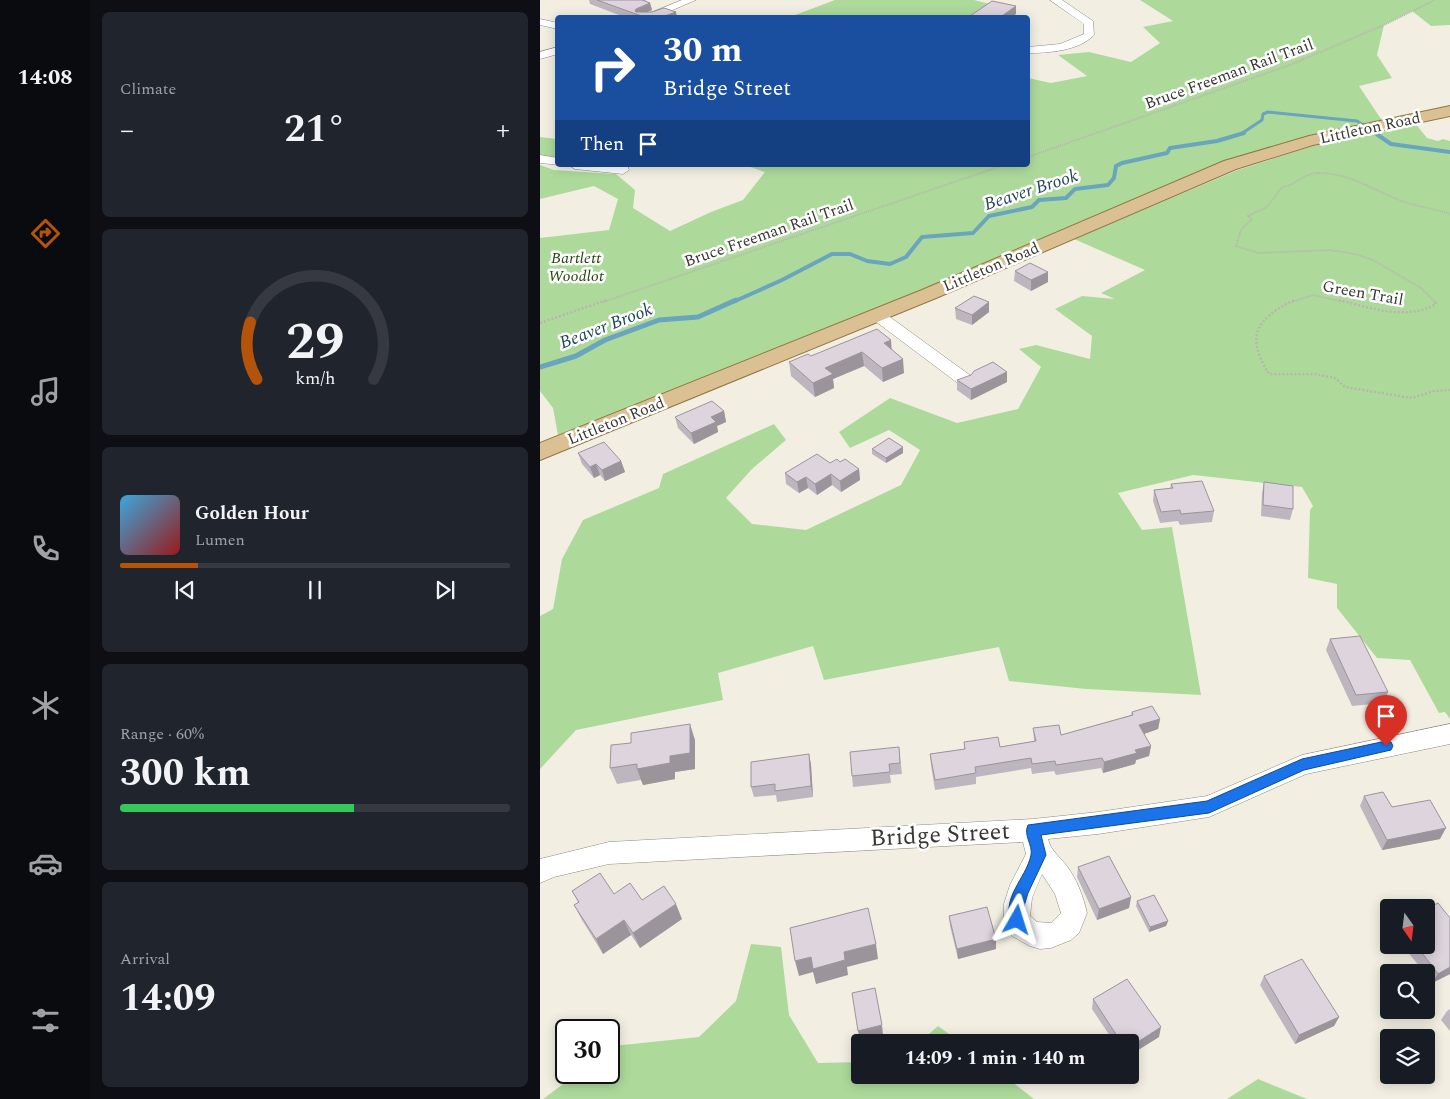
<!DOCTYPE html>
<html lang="en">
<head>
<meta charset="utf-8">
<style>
  :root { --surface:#171b24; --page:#20242c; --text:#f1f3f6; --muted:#9ea1a6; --line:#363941; --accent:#b45309 }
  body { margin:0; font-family:Spectral,serif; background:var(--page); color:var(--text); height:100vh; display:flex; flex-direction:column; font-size:19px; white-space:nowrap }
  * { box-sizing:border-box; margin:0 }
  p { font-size:16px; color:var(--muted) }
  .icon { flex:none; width:28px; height:28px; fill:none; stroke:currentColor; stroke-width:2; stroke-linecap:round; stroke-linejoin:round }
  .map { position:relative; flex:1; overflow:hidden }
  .sheet { display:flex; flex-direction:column; gap:12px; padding:12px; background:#0d0f14; width:450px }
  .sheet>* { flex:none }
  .hud { position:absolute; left:15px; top:15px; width:475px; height:152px; border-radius:5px; box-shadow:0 2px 12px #0003; background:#1a4fa0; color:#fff; overflow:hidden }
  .needle { width:32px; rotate:166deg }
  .buttons { position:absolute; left:840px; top:899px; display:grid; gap:10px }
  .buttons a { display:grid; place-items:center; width:55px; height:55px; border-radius:5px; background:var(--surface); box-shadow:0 2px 12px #0003; font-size:25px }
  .speed { position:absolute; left:15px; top:1019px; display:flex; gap:10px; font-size:25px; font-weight:700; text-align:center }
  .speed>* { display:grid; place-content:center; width:65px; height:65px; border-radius:50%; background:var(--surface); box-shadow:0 2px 12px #0003; line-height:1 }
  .speed .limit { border:2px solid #111; border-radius:8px; background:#fff; color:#111 }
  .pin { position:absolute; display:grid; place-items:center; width:42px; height:42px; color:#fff; margin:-51px -21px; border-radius:50% 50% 50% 0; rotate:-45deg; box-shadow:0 0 5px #0007 }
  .pin .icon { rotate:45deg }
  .me { position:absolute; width:55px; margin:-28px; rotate:6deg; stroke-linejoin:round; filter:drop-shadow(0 0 4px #0008) }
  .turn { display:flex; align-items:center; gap:18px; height:105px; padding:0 25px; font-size:22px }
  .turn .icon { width:65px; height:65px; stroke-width:2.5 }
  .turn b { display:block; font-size:35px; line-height:42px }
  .then { display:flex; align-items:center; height:48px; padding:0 25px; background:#0003; gap:10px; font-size:19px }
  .big { font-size:38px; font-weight:700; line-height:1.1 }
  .sheet .widget { flex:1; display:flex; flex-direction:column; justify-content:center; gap:8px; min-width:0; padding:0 18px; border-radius:8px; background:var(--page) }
  .sheet .dial { align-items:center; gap:0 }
  .dial svg { height:130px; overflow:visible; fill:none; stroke:var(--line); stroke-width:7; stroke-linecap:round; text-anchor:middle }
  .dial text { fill:var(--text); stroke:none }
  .song { display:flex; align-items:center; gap:15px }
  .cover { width:60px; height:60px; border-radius:8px; background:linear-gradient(135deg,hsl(200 70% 55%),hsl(0 70% 35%)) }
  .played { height:5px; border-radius:2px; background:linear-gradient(90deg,var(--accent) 20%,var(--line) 20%) }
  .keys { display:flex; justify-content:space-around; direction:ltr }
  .heat { display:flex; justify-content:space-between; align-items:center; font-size:28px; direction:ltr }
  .charge { height:8px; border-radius:4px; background:linear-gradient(90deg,#34c759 60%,var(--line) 0) }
  .trip { position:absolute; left:311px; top:1034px; width:288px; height:50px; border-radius:5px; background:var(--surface); box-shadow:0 2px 12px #0003; font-weight:700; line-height:50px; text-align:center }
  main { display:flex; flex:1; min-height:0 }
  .dock { display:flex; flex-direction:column; width:90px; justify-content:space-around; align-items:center; background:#090b0e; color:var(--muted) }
  .dock .icon { width:35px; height:35px }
  .dock .on { color:var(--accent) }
  .dock b { font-size:22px; color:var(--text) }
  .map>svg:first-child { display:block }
  .green { fill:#adda9b }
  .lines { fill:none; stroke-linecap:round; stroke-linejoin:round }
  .stream-far2 { stroke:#69a5bd; stroke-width:3 }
  .stream-far1 { stroke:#69a5bd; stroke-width:4 }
  .stream { stroke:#69a5bd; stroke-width:5 }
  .minor-casing { stroke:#8d8a7e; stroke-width:1 }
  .major-casing { stroke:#927543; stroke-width:2 }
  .path-far1 { stroke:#b8b6ac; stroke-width:2; stroke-dasharray:1 1; stroke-linecap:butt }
  .path { stroke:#b8b6ac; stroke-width:2.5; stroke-dasharray:2 2; stroke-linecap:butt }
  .minor { fill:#fff; fill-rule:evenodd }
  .major { fill:#dbc094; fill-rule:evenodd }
  .wall { fill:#beb6bf }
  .shaded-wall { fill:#9b949b }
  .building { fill:#ddd4de; stroke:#9b949b }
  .route { fill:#1a73e8; stroke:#114b97 }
  .labels { text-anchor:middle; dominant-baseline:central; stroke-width:5; stroke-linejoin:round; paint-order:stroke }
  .far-street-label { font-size:16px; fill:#383732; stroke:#fff }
  .far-park-label { font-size:16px; font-style:italic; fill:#224a0a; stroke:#fff }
  .far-water-label { font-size:18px; font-style:italic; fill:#214757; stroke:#fff }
  .near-street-label { font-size:24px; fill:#383732; stroke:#fff }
</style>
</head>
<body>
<main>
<nav class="dock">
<b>14:08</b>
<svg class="icon on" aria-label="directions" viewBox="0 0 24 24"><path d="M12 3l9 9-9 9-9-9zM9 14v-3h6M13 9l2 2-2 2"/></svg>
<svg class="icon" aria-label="music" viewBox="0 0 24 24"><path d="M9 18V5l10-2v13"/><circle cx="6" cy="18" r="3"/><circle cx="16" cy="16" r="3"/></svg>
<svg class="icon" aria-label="phone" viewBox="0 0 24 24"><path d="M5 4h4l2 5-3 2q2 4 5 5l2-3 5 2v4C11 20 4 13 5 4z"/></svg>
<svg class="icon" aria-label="climate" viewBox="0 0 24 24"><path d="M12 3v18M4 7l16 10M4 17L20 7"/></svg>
<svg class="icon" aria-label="car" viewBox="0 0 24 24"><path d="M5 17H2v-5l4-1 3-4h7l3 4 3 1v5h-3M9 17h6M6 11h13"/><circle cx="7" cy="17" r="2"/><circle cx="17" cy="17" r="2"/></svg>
<svg class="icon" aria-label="filters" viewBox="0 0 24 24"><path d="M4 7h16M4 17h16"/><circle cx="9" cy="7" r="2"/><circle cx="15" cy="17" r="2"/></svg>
</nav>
<section class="sheet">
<div class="widget"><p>Climate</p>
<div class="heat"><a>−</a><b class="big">21°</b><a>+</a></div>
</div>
<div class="widget dial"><svg viewBox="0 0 100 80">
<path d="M14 69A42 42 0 1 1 86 69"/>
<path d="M14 69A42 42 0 0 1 10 34" stroke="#b45309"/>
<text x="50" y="56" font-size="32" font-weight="700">29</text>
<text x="50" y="72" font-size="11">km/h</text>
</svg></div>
<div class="widget">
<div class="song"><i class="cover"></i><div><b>Golden Hour</b><p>Lumen</p></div></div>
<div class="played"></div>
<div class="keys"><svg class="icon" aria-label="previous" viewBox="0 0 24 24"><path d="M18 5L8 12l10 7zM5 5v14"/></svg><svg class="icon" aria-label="pause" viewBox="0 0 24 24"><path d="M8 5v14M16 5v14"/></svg><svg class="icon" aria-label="next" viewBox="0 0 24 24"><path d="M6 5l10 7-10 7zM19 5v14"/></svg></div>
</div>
<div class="widget"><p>Range · 60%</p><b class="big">300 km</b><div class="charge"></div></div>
<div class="widget"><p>Arrival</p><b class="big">14:09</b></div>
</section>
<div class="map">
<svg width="910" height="1099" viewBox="0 0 910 1099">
  <rect width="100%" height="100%" fill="#f2efe2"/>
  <path class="green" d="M295,0H434L450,4L458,18H247Z
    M600,0H910V25L891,26L872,11L844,25L837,55L852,78L819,86L845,125L741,149L36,437L30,430L18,435L13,408L0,391V238L69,230L78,199L54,186L0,199V165L14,170L76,174L95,190L93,208L130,231L171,212L203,200L225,172L205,165H488V78L511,83L547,76L518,55L549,52L591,62L620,43L603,27L633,21Z
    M875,123L887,138L898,141L903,139L910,141V719L905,712L899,713L870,660L837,658L797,608V584L768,578L770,510L773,506L762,487L653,475L578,493L602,530L632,527L661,695L546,689L469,681L459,647L284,680L273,646L178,673L183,700L36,730L0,769V616L13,609L22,559L43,520L119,488L123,474L234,424L246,440L212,469L186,498L212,524L266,530L361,485L380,450L349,430L310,448L299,432L350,398L417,423L478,409L501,367L479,349L496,345L550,359L552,336L515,309L542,296L575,299L561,293L605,270L534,239L698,170L773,146Z
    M0,137L17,139V162L0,159Z
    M211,944L241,947L249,1015L278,1063L320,1062V1075H463L494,1099H3L38,1073L69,1072V1049L73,1046L159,1037L196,1001Z
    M398,1026L420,1042H380Z
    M718,1079L767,1099H687Z"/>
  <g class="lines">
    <path class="stream-far2" d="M701,134L722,120L723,114L728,112L817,121L837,134"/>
    <path class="stream-far1" d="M835,133L851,144L910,152
      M193,302L242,280L292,254H310L327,261L350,264L366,257L382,237L433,233L449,216L492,207L499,200L526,198L535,189L568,185L574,178L576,166L582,163L627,153L630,148L677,141L704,133"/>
    <path class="stream" d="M0,367L36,356L65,340L119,320L158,317L196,300"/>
    <defs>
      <path id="minor" d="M142,0H156L114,18H98Z
        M510,0H522L553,21L554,35C539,51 508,53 488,53V47L520,44L544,34V24Z
        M0,19L18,23V29L0,25Z
        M18,47V54L0,59V52Z
        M0,155L18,158V165H21L0,163Z
        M29,165H72L88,167L89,170L83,174L35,169Z
        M337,310L343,312L431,376L433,380L431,384H419L331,318L329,315L331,312Z
        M910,724V744L766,774L669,817L558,834L508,839C511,851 519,856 526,865C537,879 543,896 547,913L539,933L531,940L511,948L500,949L490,946L472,936L464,917V904L470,885L486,854L483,842L69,864L14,877L0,883V859L69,842L493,819L558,812L667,796L762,755ZM502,874L515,894L521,913L511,923L497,922L490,916L492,898Z"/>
      <path id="major" d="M910,106V116L773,145L696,169L396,298L0,460V443L382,290L684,161L769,136Z"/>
    </defs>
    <use href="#minor" class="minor-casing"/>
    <use href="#major" class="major-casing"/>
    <path class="path-far1" d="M488,157L750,65L844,25L895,0
      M63,302L464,165
      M752,302L773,295L804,302
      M895,302L881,288L833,260L815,254L790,250L719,253L696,246L701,230L712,219L708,216L727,207L742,187C755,186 763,174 777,173C809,172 836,192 865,202C880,207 895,209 910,214"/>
    <path class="path" d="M754,300C716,319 705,336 729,374H774L795,378L805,387L872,398L894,391L910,390
      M799,300C830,308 867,321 896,304L894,300
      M0,323L67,300"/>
    <use href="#minor" class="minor"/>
    <use href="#major" class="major"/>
  </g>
  <path class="wall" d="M49,0H107L105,1L110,3L112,10L107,12H136L137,18H87L50,4Z
    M475,271L508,282L491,291L474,281Z
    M449,302V312L432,325L416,319L415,308Z
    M352,349L364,373L343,382L324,366L293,379L294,388L275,397L251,376L249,362L271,356Z
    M467,372V382L431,400L417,390V380Z
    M184,411L186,422L177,426L178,432L154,444L138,428L135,417Z
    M332,449L363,453L346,463L332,454Z
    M38,453L81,461L85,472L65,481L60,475L54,478L42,464Z
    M300,462L319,469L320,480L301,492L292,485L277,495L268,488L259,493L246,484L245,473Z
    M724,482L753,509L750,520L721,516L722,493Z
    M631,484L674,511L672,522L640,525L638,521L620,523L613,501L614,490L630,489Z
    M790,639L848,692L844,703L812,706L786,650Z
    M592,712L620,719L618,729L604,734L611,746L609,756L596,760L595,764L563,773L561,768L516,775L514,771L492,774L491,768L436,777V784L395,790L391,765L390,754L424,749V742L460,747L494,741L493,728L521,735L591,715Z
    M155,740V769L135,772V779L103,785L101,780L77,784L70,768Z
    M359,747L362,774L350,775L351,783L313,787L312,776Z
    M269,754L271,765L273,797L237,802L236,795L214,797L211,787Z
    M824,796L852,807L900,839L842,850L820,806Z
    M538,867L591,897L589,908L557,920L537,877Z
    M32,891L74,894L102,900L142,919L100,948L91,935L63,954L42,920L34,905L38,902Z
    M597,901L628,921L626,926L609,932L596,906Z
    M409,916L456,939V949L418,959L410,926Z
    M862,945H886L910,974L892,983L886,976V972H884Z
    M724,976L799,1017L794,1026L755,1044L720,985Z
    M553,999L619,1037L590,1055V1042H574L552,1009Z
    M910,1009V1031L901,1020L907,1011Z"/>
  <path class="shaded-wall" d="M110,3L112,10L100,15L95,11L96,9Z
    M476,6V14L470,18H459Z
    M136,12L137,18H119Z
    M508,272V282L491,291V280Z
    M449,302V312L432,325V315Z
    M351,340L352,354L344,343Z
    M322,352L324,366L293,379L294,388L275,397L273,383L285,368Z
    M363,359L364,373L343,382L342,368Z
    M467,372V382L431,400V389Z
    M184,411L186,422L177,426L178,432L154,444L151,433L171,417Z
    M363,447V453L346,463V458Z
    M81,461L85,472L65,481L62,470Z
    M56,464L60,475L54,478L50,467Z
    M319,469L320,480L301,492L300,481Z
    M291,474L292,485L277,495L275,484Z
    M266,477L268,488L259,493L257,482Z
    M620,719L618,729L598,736L599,725Z
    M150,724L155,740V769L135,772V779L103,785L97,769L130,756Z
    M611,746L609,756L596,760L595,764L563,773L564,762L595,750Z
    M269,754L271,765L273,797L271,786Z
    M906,828L900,839L842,850L847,840Z
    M591,897L589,908L557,920L559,909Z
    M136,904L142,919L100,948L93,933Z
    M84,920L91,935L63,954L56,939Z
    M628,921L626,926L609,932L610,927Z
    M456,939V949L418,959L417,949Z
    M336,944L338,959L307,967L308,975L276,984L273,972L259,976L255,961L271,957L304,952Z
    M910,967V974L892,983L898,974Z
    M799,1017L794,1026L755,1044L759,1035Z
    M342,1025L343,1035L320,1040L318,1031Z
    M621,1027L619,1037L590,1055V1047Z"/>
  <path class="building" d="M57,0H102L110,3L96,9L95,11L96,12H112L124,8L136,12L119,18H107Z
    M452,1L476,6L459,18H427Z
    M490,263L508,272L491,280L475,271Z
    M434,296L449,302L432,315L415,308Z
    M337,329L351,340L344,343L363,359L342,368L322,352L285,368L293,374L273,383L249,362L268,354L271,356Z
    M453,362L467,372L431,389L417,380L431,375L434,371Z
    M172,401L184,411L171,417L176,422L151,433L135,417Z
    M349,438L363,447L346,458L332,449Z
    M64,442L81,461L62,470L56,464L50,467L38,453Z
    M277,454L290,463L297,459L300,462L305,459L319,469L300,481L291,474L275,484L266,477L257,482L245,473Z
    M662,481L674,511L641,514L640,510L621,512L614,490L633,488L631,484Z
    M724,482L753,486V509L723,505Z
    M820,636L848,692L816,695L790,639Z
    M612,706L620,719L599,725L611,746L595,750L597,753L564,762L562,758L516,765L515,761L492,764L491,758L435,767L436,773L395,780L390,754L425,749L424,742L458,737L460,747L496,741L493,728L519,725L521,735L593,715L592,712Z
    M150,724V753L130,756V763L97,769V764L70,768L71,745L91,743V733Z
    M359,747L360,763L349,764L350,772L312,776L310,752Z
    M269,754L271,786L235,791V784L211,787V762Z
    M843,792L852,807L890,800L906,828L847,840L824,796Z
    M569,856L591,897L559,909L538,867Z
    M60,873L74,894L90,883L102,900L124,886L136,904L93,933L84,920L56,939L34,905L39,902L32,891Z
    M614,895L628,921L610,927L597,901Z
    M898,903L910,918V967L898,974L876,945H886V909Z
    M447,907L456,939L417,949L409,916Z
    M328,908L336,944L304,952L305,960L273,969L271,957L255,961L250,928Z
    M762,959L799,1017L759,1035L724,976Z
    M587,979L621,1027L590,1047V1042H581L553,999Z
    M335,988L342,1025L318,1031L312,993Z"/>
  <path class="route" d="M846,741L851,742L853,746L851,750L764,770L669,813L501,835L506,855L488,893L484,906L485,920L483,925L477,927L472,925C460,898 486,879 491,855C493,845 483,835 488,825L667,801L762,759Z"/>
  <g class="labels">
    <g class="far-street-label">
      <text transform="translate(689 74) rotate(-20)">Bruce Freeman Rail Trail</text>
      <text transform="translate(830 128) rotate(-12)">Littleton Road</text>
      <text transform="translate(229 233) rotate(-19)">Bruce Freeman Rail Trail</text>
      <text transform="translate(451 267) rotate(-23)">Littleton Road</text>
      <text transform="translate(823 293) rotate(10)">Green Trail</text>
      <text transform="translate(76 421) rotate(-22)">Littleton Road</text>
    </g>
    <g class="far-park-label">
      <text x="36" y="258">Bartlett<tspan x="36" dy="18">Woodlot</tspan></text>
    </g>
    <g class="far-water-label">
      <text transform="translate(491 190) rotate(-18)">Beaver Brook</text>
      <text transform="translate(66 326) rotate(-21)">Beaver Brook</text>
    </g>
    <g class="near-street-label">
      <text transform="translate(400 835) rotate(-3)">Bridge Street</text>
    </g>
  </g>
</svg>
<div class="buttons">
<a><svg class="needle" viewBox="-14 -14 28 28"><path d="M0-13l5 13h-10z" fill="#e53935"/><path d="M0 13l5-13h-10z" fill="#9ea1a6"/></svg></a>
<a><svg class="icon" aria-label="search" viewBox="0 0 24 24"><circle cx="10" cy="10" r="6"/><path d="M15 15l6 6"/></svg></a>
<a><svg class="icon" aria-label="layers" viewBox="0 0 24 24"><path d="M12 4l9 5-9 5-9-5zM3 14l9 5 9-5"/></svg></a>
</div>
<div class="speed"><div class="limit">30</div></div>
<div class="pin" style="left:846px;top:746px;background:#d93025"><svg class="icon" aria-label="arrive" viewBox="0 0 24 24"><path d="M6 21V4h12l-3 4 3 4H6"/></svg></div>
<svg class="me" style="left:477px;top:920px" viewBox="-20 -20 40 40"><path d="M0-17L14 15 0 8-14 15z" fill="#1a73e8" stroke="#fff" stroke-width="4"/></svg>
<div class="trip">14:09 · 1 min · 140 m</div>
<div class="hud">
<div class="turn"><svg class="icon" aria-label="right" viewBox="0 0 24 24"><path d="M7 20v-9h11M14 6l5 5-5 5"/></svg><div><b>30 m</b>Bridge Street</div></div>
<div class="then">Then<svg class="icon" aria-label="arrive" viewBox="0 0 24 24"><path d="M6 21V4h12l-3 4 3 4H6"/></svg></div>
</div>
</div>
</main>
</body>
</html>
